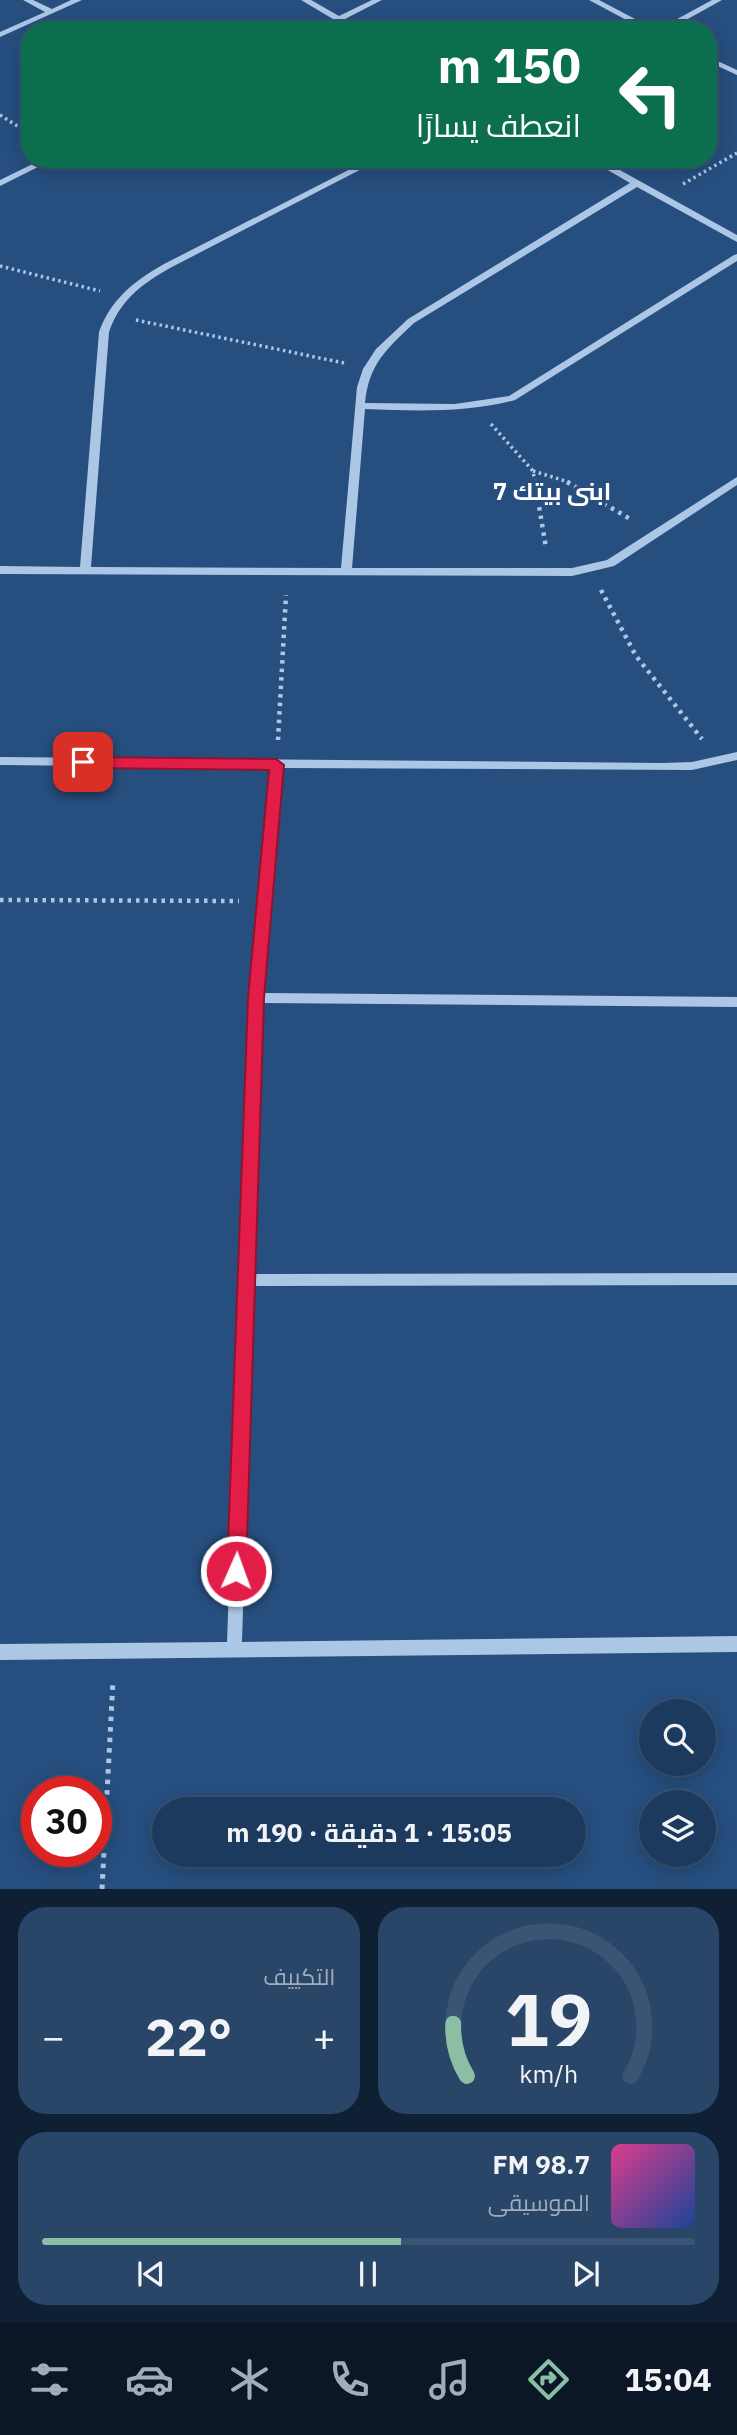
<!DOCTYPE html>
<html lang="ar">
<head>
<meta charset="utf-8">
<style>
  :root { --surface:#1c3a5e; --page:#294567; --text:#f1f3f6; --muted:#a0adbc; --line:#3a5473; --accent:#8abfa5 }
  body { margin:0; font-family:"IBM Plex Sans",Cairo,sans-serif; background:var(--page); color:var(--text); direction:rtl; height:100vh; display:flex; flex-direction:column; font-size:26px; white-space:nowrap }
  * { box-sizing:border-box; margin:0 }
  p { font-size:23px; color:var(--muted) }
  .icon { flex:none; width:38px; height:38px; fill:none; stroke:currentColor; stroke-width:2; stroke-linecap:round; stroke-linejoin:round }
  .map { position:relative; height:1889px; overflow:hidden; direction:ltr }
  .drawer { display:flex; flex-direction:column; gap:18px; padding:18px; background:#0f2034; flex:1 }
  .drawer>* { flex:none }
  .top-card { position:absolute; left:21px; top:21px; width:696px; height:147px; border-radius:28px; box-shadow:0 4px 18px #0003,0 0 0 2px var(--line); direction:rtl; background:#0b6e4f; color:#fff; overflow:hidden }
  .buttons { position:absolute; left:639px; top:1699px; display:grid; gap:14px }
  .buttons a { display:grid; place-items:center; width:77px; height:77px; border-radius:50%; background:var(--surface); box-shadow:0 4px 18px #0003,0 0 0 2px var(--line); font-size:35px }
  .speed { position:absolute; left:21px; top:1776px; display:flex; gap:14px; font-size:35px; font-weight:700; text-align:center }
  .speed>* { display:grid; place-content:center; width:91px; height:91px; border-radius:50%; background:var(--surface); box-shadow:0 4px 18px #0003,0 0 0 2px var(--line); line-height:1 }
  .speed .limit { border:10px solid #d22; background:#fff; color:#111 }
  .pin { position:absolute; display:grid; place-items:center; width:60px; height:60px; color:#fff; margin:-30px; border-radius:14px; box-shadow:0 4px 10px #0006 }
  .me { position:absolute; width:77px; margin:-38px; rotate:2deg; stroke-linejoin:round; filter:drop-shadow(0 0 5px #0008) }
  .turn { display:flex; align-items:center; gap:24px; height:147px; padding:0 21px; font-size:32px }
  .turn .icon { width:91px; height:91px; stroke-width:2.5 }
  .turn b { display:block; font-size:49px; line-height:60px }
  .big { font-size:52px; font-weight:700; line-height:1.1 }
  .drawer .tile { flex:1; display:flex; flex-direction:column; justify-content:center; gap:10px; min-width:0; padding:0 24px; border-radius:28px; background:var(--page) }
  .drawer .dial { align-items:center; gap:0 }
  .dial svg { height:182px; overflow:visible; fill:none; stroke:var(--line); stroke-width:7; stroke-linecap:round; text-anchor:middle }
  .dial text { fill:var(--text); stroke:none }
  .song { display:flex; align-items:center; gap:21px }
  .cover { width:84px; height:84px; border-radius:10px; background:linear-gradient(135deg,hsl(330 70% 55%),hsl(220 70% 35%)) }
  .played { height:7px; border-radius:4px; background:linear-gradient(90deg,var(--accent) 55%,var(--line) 55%) }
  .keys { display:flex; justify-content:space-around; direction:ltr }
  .heat { display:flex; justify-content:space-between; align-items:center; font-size:38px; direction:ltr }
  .drawer .tiles { flex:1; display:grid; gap:18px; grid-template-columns:1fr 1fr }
  .tile:last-child { grid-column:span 2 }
  .trip { position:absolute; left:152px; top:1797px; width:434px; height:70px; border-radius:35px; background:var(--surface); box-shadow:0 4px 18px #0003,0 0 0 2px var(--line); font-weight:700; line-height:70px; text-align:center; direction:rtl }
  .menu { display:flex; height:112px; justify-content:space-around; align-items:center; background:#0b1726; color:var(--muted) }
  .menu .icon { width:49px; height:49px }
  .menu .active { color:var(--accent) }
  .menu b { font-size:32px; color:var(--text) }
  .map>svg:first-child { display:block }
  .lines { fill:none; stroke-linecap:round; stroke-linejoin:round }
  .path-far2 { stroke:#acc7e5; stroke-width:3.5; stroke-dasharray:2.5 3.5; stroke-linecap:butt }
  .path-far1 { stroke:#acc7e5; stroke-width:4.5; stroke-dasharray:3.5 5; stroke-linecap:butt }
  .path { stroke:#acc7e5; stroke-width:5; stroke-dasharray:4.5 6; stroke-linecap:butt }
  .minor { fill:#acc7e5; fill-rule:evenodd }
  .route { fill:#e11d48; stroke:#92132f; stroke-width:2 }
  .labels { text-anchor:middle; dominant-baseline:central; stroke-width:7; stroke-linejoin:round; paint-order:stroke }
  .district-label { font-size:24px; font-weight:bold; fill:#fff; stroke:#264e7e }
</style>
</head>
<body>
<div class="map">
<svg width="737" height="1889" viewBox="0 0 737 1889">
  <rect width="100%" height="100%" fill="#264e7e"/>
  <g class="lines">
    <path class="path-far2" d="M0,115L30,134
      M683,184L737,153
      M0,266L100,291
      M136,320L344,363
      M491,424L533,471L535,483
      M533,471L572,483"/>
    <path class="path-far1" d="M535,482L546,548
      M567,482L632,520
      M601,590L636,656L702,739
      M278,740L286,595
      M0,900L239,901"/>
    <path class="path" d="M102,1889L113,1680"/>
    <path class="minor" d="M23,0H33L52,9L71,0H82L0,37V32L45,12Z
      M301,0H311L339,16L372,0H382L345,19L363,30H353L339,22L323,30H312L333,19Z
      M589,0H599L656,30H645Z
      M712,0H722L668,30H657Z
      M709,57L737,70V75L709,62Z
      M43,159H54L0,186V180Z
      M370,159H381L170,268C142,284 120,300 109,332L91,567L341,568L357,387L363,369L376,349L408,319L630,183L589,159H600L737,235V242L637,187L414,323C387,349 369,363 365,403L455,404L509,396L734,255L737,254V261L515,400C466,413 416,411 365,409L352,568H572L607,560L737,477V485L614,566L572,576L0,574V566L80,567L99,332C111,299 134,281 164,264Z
      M737,752V760L692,770L281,768L263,993L737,997V1007L262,1003L254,1274L737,1273V1285L253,1286L242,1642L737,1636V1652L0,1660V1644L227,1642L250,998L270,768L0,765V757L663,763L692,762Z"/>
  </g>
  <path class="route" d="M83,757L276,759L284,765L264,998L246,1571L243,1577L236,1580L229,1577L227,1571L248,998L269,770L83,768L76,762Z"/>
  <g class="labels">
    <g class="district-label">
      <text x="552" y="491">ابنى بيتك 7</text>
    </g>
  </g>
</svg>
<div class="buttons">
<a><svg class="icon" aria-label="search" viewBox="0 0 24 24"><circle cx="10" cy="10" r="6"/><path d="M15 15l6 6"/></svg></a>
<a><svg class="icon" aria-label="layers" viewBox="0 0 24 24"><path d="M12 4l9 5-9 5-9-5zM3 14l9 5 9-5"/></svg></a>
</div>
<div class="speed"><div class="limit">30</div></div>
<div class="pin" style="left:83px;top:762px;background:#d93025"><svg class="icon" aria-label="arrive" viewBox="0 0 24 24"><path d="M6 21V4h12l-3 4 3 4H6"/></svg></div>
<svg class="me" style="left:236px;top:1571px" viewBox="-20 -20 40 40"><circle r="17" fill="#e11d48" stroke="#fff" stroke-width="3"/><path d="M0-11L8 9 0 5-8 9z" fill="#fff"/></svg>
<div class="trip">15:05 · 1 دقيقة · 190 m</div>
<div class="top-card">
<div class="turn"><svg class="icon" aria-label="left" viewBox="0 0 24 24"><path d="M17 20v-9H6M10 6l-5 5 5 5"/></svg><div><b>150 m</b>انعطف يسارًا</div></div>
</div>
</div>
<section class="drawer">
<div class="tiles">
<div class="tile dial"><svg viewBox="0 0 100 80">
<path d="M14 69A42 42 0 1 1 86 69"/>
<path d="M14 69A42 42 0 0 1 8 46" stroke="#8abfa5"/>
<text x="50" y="56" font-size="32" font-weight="700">19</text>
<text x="50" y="72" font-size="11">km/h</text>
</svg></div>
<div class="tile"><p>التكييف</p>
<div class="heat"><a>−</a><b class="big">22°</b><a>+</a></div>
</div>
<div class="tile">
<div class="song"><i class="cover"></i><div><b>98.7 FM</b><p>الموسيقى</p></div></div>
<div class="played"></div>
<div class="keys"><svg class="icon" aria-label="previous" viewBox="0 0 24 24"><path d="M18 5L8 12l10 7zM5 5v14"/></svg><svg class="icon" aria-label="pause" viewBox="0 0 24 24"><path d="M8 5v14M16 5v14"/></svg><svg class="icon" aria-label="next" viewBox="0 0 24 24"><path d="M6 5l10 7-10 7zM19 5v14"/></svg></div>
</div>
</div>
</section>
<nav class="menu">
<b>15:04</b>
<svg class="icon active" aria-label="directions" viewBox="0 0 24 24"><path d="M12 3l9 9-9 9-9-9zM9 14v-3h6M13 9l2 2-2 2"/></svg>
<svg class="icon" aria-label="music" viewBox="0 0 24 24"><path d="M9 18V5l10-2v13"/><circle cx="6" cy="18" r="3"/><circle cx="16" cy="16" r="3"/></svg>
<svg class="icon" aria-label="phone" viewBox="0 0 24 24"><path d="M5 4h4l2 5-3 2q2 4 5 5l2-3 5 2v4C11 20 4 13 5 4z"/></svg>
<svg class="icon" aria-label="climate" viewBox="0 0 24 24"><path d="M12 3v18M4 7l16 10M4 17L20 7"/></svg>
<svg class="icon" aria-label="car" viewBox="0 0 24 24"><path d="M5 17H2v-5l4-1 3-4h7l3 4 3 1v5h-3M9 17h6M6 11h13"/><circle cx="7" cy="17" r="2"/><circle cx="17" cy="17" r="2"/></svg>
<svg class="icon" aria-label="filters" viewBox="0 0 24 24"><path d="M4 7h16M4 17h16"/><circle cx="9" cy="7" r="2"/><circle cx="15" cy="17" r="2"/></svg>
</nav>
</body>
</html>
